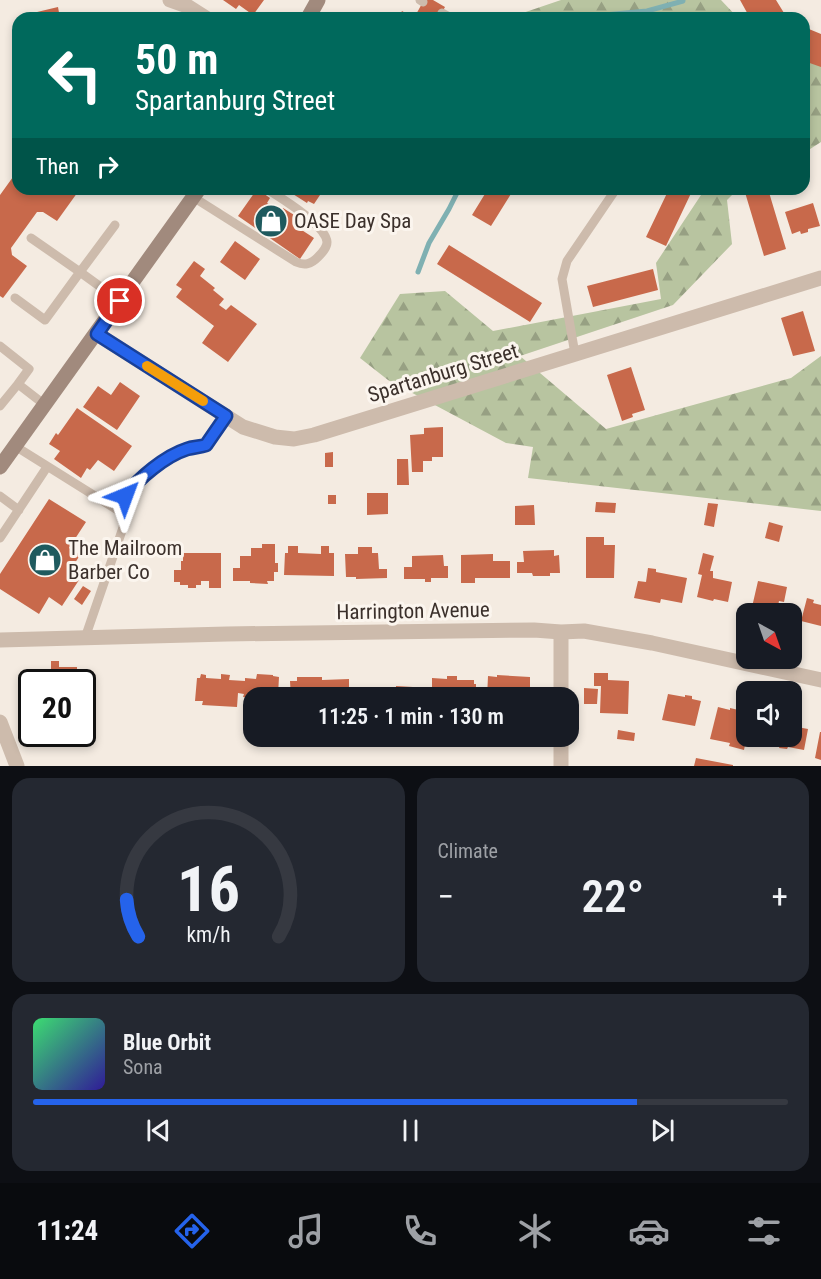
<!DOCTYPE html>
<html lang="en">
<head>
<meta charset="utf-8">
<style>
  :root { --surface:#171b24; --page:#242831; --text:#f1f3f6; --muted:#9ea1a6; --line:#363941; --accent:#2563eb }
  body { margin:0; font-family:"Roboto Condensed",sans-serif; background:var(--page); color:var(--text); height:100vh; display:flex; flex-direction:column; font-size:22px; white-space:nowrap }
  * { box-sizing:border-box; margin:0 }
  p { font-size:20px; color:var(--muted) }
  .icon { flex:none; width:33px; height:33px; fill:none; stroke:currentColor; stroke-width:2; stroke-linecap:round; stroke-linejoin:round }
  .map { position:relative; height:766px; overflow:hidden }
  .panel { display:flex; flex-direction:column; gap:12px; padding:12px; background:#0d0f14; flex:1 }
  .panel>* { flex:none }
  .banner { position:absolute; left:12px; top:12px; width:798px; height:183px; border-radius:18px; box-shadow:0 3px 9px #0003; background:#00695c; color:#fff; overflow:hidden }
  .needle { width:39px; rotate:140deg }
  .controls { position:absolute; left:736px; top:603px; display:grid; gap:12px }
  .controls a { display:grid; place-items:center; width:66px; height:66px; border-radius:12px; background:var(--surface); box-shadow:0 3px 9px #0003; font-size:30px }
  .speed { position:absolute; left:18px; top:669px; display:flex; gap:12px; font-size:30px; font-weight:700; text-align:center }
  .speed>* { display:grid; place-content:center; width:78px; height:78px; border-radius:50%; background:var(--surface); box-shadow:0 3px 9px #0003; line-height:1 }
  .speed .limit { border:3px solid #111; border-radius:9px; background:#fff; color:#111 }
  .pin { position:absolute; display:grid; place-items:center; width:51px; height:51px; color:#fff; margin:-26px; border:3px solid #fff; border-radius:50%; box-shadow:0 2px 6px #0007 }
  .me { position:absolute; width:66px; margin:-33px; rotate:44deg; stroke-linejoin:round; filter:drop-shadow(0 0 4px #0008) }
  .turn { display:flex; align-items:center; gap:21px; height:126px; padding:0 24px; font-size:27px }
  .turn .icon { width:78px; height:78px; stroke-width:2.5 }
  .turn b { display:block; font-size:42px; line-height:51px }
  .then { display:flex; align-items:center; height:57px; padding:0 24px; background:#0003; gap:12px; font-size:22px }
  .big { font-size:45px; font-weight:600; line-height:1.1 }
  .panel .tile { flex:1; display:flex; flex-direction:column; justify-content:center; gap:9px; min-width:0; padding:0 21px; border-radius:18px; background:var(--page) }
  .panel .dial { align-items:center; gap:0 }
  .dial svg { height:156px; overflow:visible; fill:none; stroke:var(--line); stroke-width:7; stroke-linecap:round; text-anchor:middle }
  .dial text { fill:var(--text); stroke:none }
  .song { display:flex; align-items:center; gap:18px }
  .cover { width:72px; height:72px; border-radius:9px; background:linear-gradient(135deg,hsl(140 70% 55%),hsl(250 70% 35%)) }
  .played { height:6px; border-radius:3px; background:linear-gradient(90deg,var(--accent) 80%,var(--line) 80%) }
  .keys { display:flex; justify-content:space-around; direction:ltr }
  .heat { display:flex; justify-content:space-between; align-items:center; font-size:33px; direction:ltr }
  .panel .tiles { flex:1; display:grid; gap:12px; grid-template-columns:1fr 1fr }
  .tile:last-child { grid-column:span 2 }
  .trip { position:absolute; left:243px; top:687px; width:336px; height:60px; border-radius:18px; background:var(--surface); box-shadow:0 3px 9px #0003; font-weight:600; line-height:60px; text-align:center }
  .dock { display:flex; height:96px; justify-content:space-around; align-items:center; background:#090b0e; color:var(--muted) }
  .dock .icon { width:42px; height:42px }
  .dock .current { color:var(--accent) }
  .dock b { font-size:27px; color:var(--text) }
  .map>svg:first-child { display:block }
  .forest { fill:url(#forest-firs) }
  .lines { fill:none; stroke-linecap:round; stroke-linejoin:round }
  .stream { stroke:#7fb0b2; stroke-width:5 }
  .building { fill:#c8694b }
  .lane { stroke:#cdbbac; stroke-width:9 }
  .street { stroke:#cdbbac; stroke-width:15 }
  .secondary { stroke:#a18a7d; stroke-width:15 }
  .route-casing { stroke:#184099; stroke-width:15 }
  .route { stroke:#2563eb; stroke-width:10 }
  .slow { stroke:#f59e0b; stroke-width:10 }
  .labels { text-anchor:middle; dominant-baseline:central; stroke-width:6; stroke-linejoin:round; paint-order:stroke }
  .poi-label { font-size:21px; fill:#3b302b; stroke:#fbf5ee; text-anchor:start }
  .street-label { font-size:21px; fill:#3b302b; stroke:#fbf5ee }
</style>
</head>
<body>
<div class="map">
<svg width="821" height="766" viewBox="0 0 821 766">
  <defs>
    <pattern id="forest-firs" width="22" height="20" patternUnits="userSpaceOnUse" patternTransform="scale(1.5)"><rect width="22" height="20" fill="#b8c4a0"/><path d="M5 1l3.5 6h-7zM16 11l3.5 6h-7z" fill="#97a083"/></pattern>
  </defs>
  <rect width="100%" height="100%" fill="#f4ebe1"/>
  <path class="forest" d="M561,0H721L738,18H508Z
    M804,60L821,64V142L807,151H804Z
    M705,189H738L727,200L732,244L673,305L520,356L606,429L791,378L821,356V511L528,478L533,447L506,443L388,380L360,358L400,294L445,291L493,331L661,299L656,263Z"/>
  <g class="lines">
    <path class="stream" d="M572,18L647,11L683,1V0
      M418,272L429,243L449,209L459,189"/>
  </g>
  <path class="building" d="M223,0H264L253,15L239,5L236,9Z
    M424,0H433L445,7L439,18H398L402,11L414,18Z
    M740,0H776L784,13L776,18H750Z
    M58,7L60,18H39L37,12Z
    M804,27L821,34V67L804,61Z
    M18,170V189H80L57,221L43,212H37L11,248L12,255L27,266L3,298L0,296V195Z
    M257,189L270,198L267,203L280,212L283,208L299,218L294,225L314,238L300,259L238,216Z
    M285,189H324L314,204L308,201L307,203Z
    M488,189H514L491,226L472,215Z
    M669,189H693L666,246L646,237Z
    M744,189H768L786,249L764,256Z
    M813,203L820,226L808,229V232L801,234L800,231L792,234L785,212Z
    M235,241L260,259L245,280L220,262Z
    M449,245L542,303L530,322L437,264Z
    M194,261L205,269L200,276L215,288L213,290L224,299L219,305L226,310L231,305L257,324L228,362L202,343L214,326L176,297L182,289L176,285Z
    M653,269L658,290L593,307L587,286Z
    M803,311L815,351L793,356L781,318Z
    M631,367L645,410L632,414L633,417L622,421L607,375Z
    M120,382L140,396L117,430L83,407L98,386L111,395Z
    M77,408L132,446L114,471L98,460L90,470L87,468L81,478L54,459L60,451L49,444L56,433L58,435Z
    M443,427V457H432V461H423V472H412L410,435L424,434V428Z
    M333,452V467H325V453Z
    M397,459H408L409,485H397Z
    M367,493H388V514L367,515Z
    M328,495H336V504H328Z
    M49,499L86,522L69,548L80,555L70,571L81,577L62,606L49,597L39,614L0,589V574Z
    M596,502L616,503L615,513L595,512Z
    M708,503L718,504L714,527L704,525Z
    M534,505L535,525H515V506Z
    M769,522L783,526L779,542L765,538Z
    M586,537H604V545H615L614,578H586Z
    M262,544H275V563H278V572H274V581H267L268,584L250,583V581H233V568H240V556H251V548H262Z
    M288,546H298V553L321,554V546H329V553H334V576L284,575L285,553H288Z
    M358,547H372V553H378L379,569H387V578L356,579V577H346L345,554H358Z
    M554,550V556L559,555L560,573H550V576H533L532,573H517V562H524L523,551Z
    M183,553H221V588H209V581H201V585H196V588H188V585H180V582H174V570H181V561H183Z
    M703,553L714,556L710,571H713V578L732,582L728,602L714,599L713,601L697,597L702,575L698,574Z
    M493,554V561H510V578H475V583H461V555Z
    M443,555L444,566H448V578H431V582H425V579H404V567H412V556Z
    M648,568L656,569V572L687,578L682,603L661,599L660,603L634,598L638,581L646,582Z
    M758,581L787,587L784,602L779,601L777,611L770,609L769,614L754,613L756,608L752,607Z
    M83,586L91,591L82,605L74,599Z
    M807,598L814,600L813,603L821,605V626L801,621Z
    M51,661H59V667H77V672H72V682H51Z
    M594,673H608V680L629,681L628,714L600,713L601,686H594Z
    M201,674L206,675V678L221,679V674L230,675L229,680L245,681V678L256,679L257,674L273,675V676L279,677L278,695H272L271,698H254L243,697L244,694L238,693L237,707L202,705L203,701H195L197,678H200Z
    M497,675L530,677V691H522L521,698H487L488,676L497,677Z
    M447,676H457V680H474V684H476V691H472V698H438V692H432V678L447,679Z
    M297,677H322V680L349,679V698H291L290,681H297Z
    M396,686L413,687V698H381V690L396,691Z
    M584,688L598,689L597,704H584Z
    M668,694L685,697V695L692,696V699L701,701L695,726L662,720Z
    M718,707L730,710V708L747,712V726L745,734L747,735L744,750L729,746L730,743L710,739Z
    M792,726L808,729L804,750L788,747L787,749L779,748L780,745L773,744L775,736H792Z
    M618,730L635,733L634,741L617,739Z
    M820,732H821V760L815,758Z
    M403,736H423L424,745L403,746Z
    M696,758L733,765V766H694Z"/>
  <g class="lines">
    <path class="lane" d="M420,0L423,2
      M442,13L451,18
      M193,197L296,262C305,266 311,264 318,257C322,253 327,248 327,242C326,225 281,198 267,189
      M115,225L80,272L120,301
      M15,298L45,320L80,272L31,238
      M0,346L29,369L18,384L45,405
      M575,354L562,279L567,261L616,189
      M0,406L18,384
      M15,446L127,516L85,638
      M0,496L19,510
      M116,509L135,483L160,464L186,450L206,445L227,416
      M0,538L47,467"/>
    <path class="street" d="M170,0L187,6L206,18
      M97,334L243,427L275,437L294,439L314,435L821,278
      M561,632V698
      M0,640L227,634L534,630L561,632L584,631L652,643L821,680
      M0,722L17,766
      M561,736V766"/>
    <path class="secondary" d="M308,18L318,0
      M0,467L199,189"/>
  </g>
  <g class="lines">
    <defs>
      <path id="route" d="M120,301L97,334L226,416L206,445C200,447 193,447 187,449C165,456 139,478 125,496"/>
    </defs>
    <use href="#route" class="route-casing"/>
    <use href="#route" class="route"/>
    <path class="slow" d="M147,366L203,401"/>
  </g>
  <defs>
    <symbol id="shop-disc" viewBox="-11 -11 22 22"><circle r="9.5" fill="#1f5a5e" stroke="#fbf5ee"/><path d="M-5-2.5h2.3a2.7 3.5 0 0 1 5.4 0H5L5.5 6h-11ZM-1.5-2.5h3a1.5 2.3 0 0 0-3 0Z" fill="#fff"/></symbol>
  </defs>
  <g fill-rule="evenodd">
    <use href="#shop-disc" x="252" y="202" width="38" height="38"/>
    <use href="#shop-disc" x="26" y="541" width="38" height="38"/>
  </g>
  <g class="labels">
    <g class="poi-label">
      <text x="294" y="221">OASE Day Spa</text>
      <text x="68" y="548">The Mailroom<tspan x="68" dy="24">Barber Co</tspan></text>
    </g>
    <g class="street-label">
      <text transform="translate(443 373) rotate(-17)">Spartanburg Street</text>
      <text transform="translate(413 611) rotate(-1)">Harrington Avenue</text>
    </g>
  </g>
</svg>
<div class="controls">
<a><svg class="needle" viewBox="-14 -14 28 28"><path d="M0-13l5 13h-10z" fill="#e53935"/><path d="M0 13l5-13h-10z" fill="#9ea1a6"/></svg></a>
<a><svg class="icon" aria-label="sound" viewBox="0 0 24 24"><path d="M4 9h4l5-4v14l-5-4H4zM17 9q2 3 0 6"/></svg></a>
</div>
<div class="speed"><div class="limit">20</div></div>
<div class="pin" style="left:120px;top:301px;background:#d93025"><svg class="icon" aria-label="arrive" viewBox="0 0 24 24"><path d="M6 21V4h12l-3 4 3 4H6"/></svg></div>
<svg class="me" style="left:125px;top:496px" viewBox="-20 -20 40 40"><path d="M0-17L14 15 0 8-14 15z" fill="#2563eb" stroke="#fff" stroke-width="4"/></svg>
<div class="trip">11:25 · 1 min · 130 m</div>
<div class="banner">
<div class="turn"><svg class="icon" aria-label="left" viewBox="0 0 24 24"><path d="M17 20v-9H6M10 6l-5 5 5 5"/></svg><div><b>50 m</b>Spartanburg Street</div></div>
<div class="then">Then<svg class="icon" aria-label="right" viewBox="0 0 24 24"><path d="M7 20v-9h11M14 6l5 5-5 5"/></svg></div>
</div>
</div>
<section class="panel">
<div class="tiles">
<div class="tile dial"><svg viewBox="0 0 100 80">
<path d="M14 69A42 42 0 1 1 86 69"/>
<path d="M14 69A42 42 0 0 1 8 50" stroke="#2563eb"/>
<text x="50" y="56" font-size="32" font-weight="700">16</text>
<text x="50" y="72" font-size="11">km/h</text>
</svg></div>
<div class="tile"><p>Climate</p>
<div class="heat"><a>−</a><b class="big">22°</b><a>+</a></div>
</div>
<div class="tile">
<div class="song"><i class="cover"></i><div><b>Blue Orbit</b><p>Sona</p></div></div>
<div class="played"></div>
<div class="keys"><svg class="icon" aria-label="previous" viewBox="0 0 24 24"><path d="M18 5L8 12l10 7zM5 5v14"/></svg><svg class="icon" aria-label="pause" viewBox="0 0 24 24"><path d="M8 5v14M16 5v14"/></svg><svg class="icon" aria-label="next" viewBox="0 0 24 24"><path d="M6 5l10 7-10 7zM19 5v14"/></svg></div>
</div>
</div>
</section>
<nav class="dock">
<b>11:24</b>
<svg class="icon current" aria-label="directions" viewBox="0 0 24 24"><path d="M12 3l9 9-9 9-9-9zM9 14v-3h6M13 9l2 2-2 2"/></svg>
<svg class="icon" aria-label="music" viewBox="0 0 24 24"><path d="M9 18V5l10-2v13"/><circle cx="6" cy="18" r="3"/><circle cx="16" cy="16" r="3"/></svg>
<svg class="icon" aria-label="phone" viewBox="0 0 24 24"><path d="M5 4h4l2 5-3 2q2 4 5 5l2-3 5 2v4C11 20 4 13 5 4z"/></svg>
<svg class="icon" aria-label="climate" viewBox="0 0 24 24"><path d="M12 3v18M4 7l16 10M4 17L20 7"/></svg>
<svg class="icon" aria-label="car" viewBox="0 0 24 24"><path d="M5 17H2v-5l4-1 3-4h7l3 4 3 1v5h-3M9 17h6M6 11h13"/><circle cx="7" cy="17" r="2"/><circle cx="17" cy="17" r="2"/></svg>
<svg class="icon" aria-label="filters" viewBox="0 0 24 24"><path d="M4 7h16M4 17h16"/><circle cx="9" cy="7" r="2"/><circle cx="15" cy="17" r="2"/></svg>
</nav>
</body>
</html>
